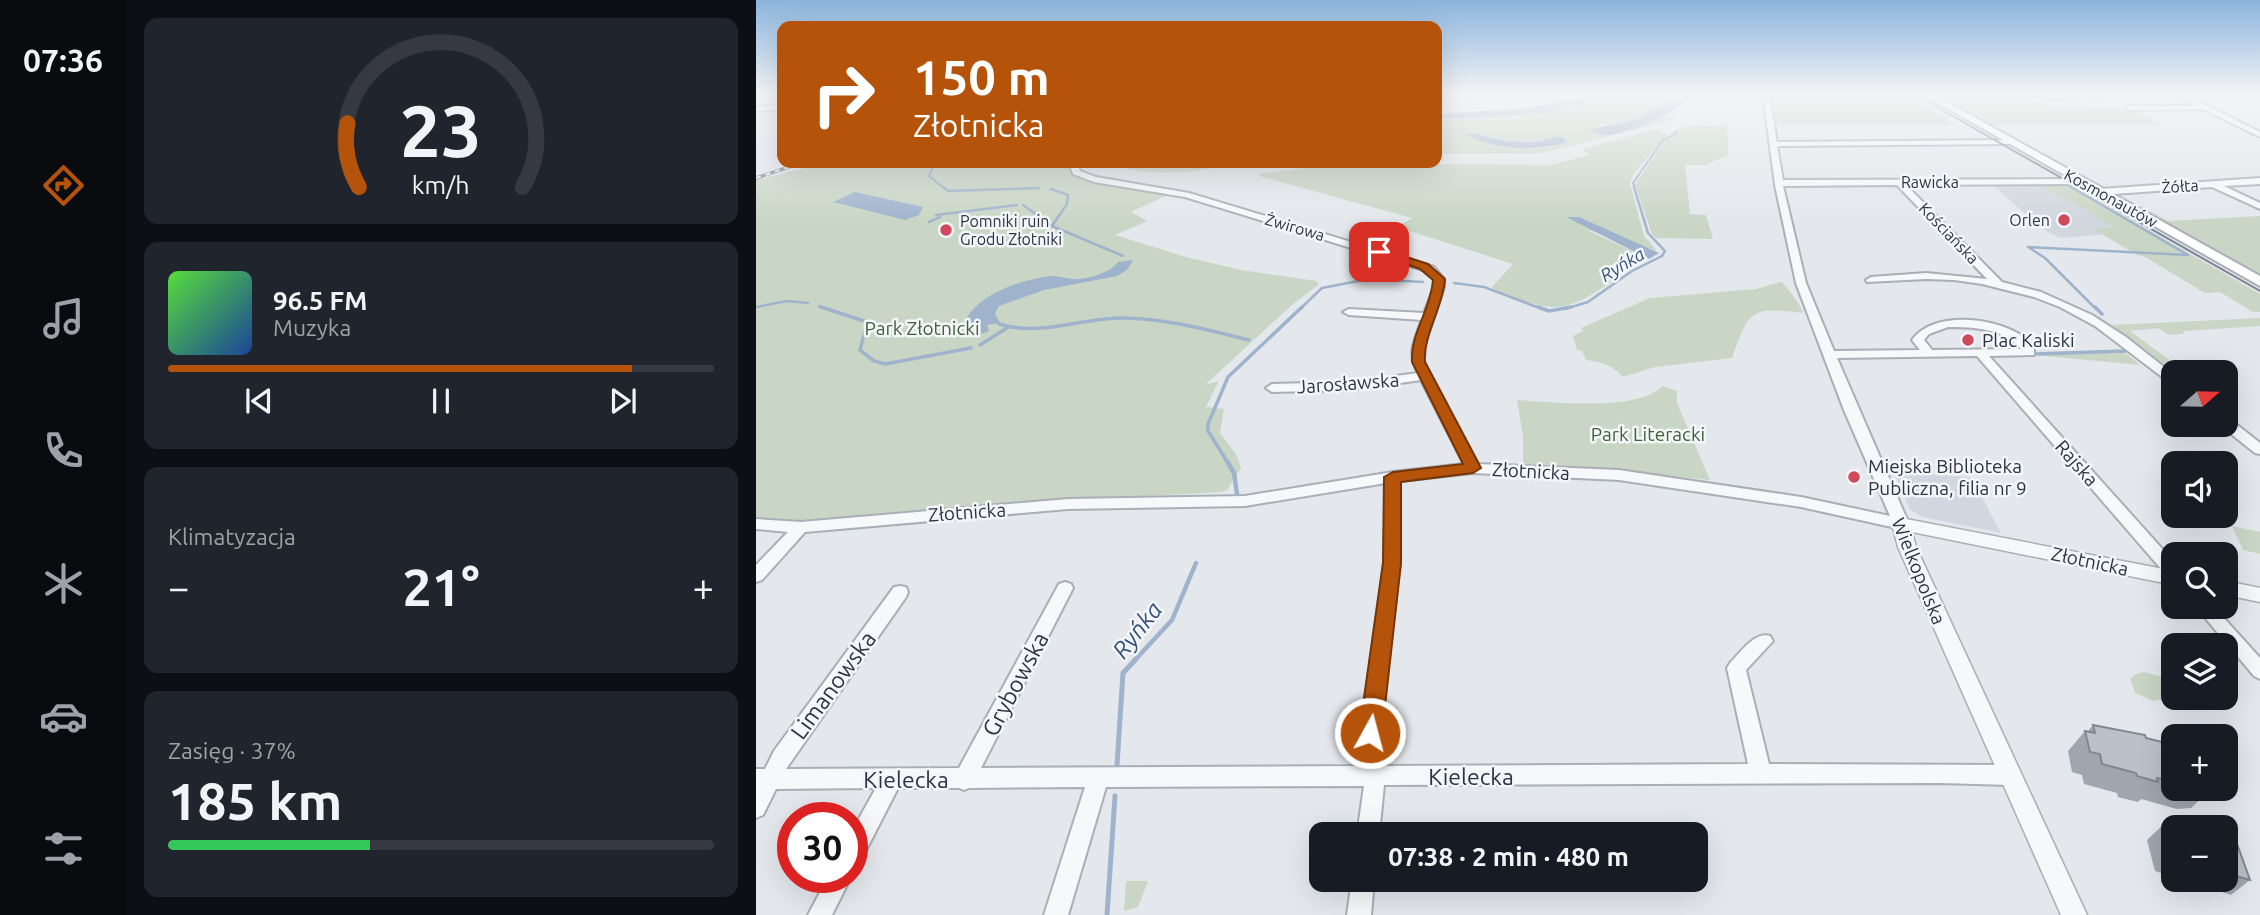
<!DOCTYPE html>
<html lang="pl">
<head>
<meta charset="utf-8">
<style>
  :root { --surface:#171b24; --page:#20242c; --text:#f1f3f6; --muted:#9ea1a6; --line:#363941; --accent:#b45309 }
  body { margin:0; font-family:Ubuntu,sans-serif; background:var(--page); color:var(--text); height:100vh; display:flex; flex-direction:column; font-size:26px; white-space:nowrap }
  * { box-sizing:border-box; margin:0 }
  p { font-size:23px; color:var(--muted) }
  .icon { flex:none; width:38px; height:38px; fill:none; stroke:currentColor; stroke-width:2; stroke-linecap:round; stroke-linejoin:round }
  .map { position:relative; flex:1; overflow:hidden }
  .sheet { display:flex; flex-direction:column; gap:18px; padding:18px; background:#0d0f14; width:630px }
  .sheet>* { flex:none }
  .top-card { position:absolute; left:21px; top:21px; width:665px; height:147px; border-radius:14px; box-shadow:0 7px 28px #0002; background:#b45309; color:#fff; overflow:hidden }
  .needle { width:46px; rotate:70deg }
  .controls { position:absolute; left:1405px; top:360px; display:grid; gap:14px }
  .controls a { display:grid; place-items:center; width:77px; height:77px; border-radius:14px; background:var(--surface); box-shadow:0 7px 28px #0002; font-size:35px }
  .speed { position:absolute; left:21px; top:802px; display:flex; gap:14px; font-size:35px; font-weight:700; text-align:center }
  .speed>* { display:grid; place-content:center; width:91px; height:91px; border-radius:50%; background:var(--surface); box-shadow:0 7px 28px #0002; line-height:1 }
  .speed .limit { border:10px solid #d22; background:#fff; color:#111 }
  .pin { position:absolute; display:grid; place-items:center; width:60px; height:60px; color:#fff; margin:-30px; border-radius:14px; box-shadow:0 4px 10px #0006 }
  .me { position:absolute; width:77px; margin:-38px; rotate:7deg; stroke-linejoin:round; filter:drop-shadow(0 0 5px #0008) }
  .turn { display:flex; align-items:center; gap:24px; height:147px; padding:0 21px; font-size:32px }
  .turn .icon { width:91px; height:91px; stroke-width:2.5 }
  .turn b { display:block; font-size:49px; line-height:60px }
  .big { font-size:52px; font-weight:700; line-height:1.1 }
  .sheet .card { flex:1; display:flex; flex-direction:column; justify-content:center; gap:10px; min-width:0; padding:0 24px; border-radius:14px; background:var(--page) }
  .sheet .dial { align-items:center; gap:0 }
  .dial svg { height:182px; overflow:visible; fill:none; stroke:var(--line); stroke-width:7; stroke-linecap:round; text-anchor:middle }
  .dial text { fill:var(--text); stroke:none }
  .song { display:flex; align-items:center; gap:21px }
  .cover { width:84px; height:84px; border-radius:10px; background:linear-gradient(135deg,hsl(110 70% 55%),hsl(220 70% 35%)) }
  .played { height:7px; border-radius:4px; background:linear-gradient(90deg,var(--accent) 85%,var(--line) 85%) }
  .keys { display:flex; justify-content:space-around; direction:ltr }
  .heat { display:flex; justify-content:space-between; align-items:center; font-size:38px; direction:ltr }
  .charge { height:10px; border-radius:5px; background:linear-gradient(90deg,#34c759 37%,var(--line) 0) }
  .trip { position:absolute; left:553px; top:822px; width:399px; height:70px; border-radius:14px; background:var(--surface); box-shadow:0 7px 28px #0002; font-weight:700; line-height:70px; text-align:center }
  main { display:flex; flex:1; min-height:0 }
  .tabs { display:flex; flex-direction:column; width:126px; justify-content:space-around; align-items:center; background:#090b0e; color:var(--muted) }
  .tabs .icon { width:49px; height:49px }
  .tabs .active { color:var(--accent) }
  .tabs b { font-size:32px; color:var(--text) }
  .map>svg:first-child { display:block }
  .built { fill:#d2d6de }
  .green { fill:#c9d6c5; fill-rule:evenodd }
  .water { fill:#9fb4cc }
  .lines { fill:none; stroke-linecap:round; stroke-linejoin:round }
  .stream-far4 { stroke:#9fb4cc; stroke-width:2 }
  .stream-far3 { stroke:#9fb4cc; stroke-width:2.5 }
  .stream-far2 { stroke:#9fb4cc; stroke-width:3.5 }
  .stream-far1 { stroke:#9fb4cc; stroke-width:4.5 }
  .stream { stroke:#9fb4cc; stroke-width:5 }
  .minor-casing { stroke:#a9aeb7; stroke-width:4 }
  .tertiary-casing { stroke:#a9aeb7; stroke-width:3 }
  .secondary-casing { stroke:#a9aeb7; stroke-width:4 }
  .minor { fill:#f7f8fa; fill-rule:evenodd }
  .tertiary { fill:#f7f8fa; fill-rule:evenodd }
  .secondary { fill:#fff; fill-rule:evenodd }
  .tram { stroke:#7d8696; stroke-width:2 }
  .rail-casing { stroke:#7d8696; stroke-width:3.5 }
  .rail { stroke:#f4f6f9; stroke-width:2; stroke-dasharray:5; stroke-linecap:butt }
  .wall { fill:#a1a5ae }
  .building { fill:#bbc0ca; stroke:#83868d; stroke-width:2 }
  .route { fill:#b45309; stroke:#753606; stroke-width:2 }
  .poi-dot { fill:#d1495b; stroke:#f4f6f9; stroke-width:2.5 }
  .labels { text-anchor:middle; dominant-baseline:central; stroke-width:5; stroke-linejoin:round; paint-order:stroke }
  .far-street-label { font-size:16px; fill:#2b3445; stroke:#f4f6f9 }
  .far-poi-label { font-size:16px; fill:#2b3445; stroke:#f4f6f9; text-anchor:end }
  .far-water-label { font-size:18px; font-style:italic; fill:#34527a; stroke:#f4f6f9 }
  .park-label { font-size:19px; fill:#3f6138; stroke:#f4f6f9 }
  .poi-label { font-size:19px; fill:#2b3445; stroke:#f4f6f9; text-anchor:start }
  .street-label { font-size:19px; fill:#2b3445; stroke:#f4f6f9 }
  .near-street-label { font-size:23px; fill:#2b3445; stroke:#f4f6f9 }
  .near-water-label { font-size:24px; font-style:italic; fill:#34527a; stroke:#f4f6f9 }
</style>
</head>
<body>
<main>
<nav class="tabs">
<b>07:36</b>
<svg class="icon active" aria-label="directions" viewBox="0 0 24 24"><path d="M12 3l9 9-9 9-9-9zM9 14v-3h6M13 9l2 2-2 2"/></svg>
<svg class="icon" aria-label="music" viewBox="0 0 24 24"><path d="M9 18V5l10-2v13"/><circle cx="6" cy="18" r="3"/><circle cx="16" cy="16" r="3"/></svg>
<svg class="icon" aria-label="phone" viewBox="0 0 24 24"><path d="M5 4h4l2 5-3 2q2 4 5 5l2-3 5 2v4C11 20 4 13 5 4z"/></svg>
<svg class="icon" aria-label="climate" viewBox="0 0 24 24"><path d="M12 3v18M4 7l16 10M4 17L20 7"/></svg>
<svg class="icon" aria-label="car" viewBox="0 0 24 24"><path d="M5 17H2v-5l4-1 3-4h7l3 4 3 1v5h-3M9 17h6M6 11h13"/><circle cx="7" cy="17" r="2"/><circle cx="17" cy="17" r="2"/></svg>
<svg class="icon" aria-label="filters" viewBox="0 0 24 24"><path d="M4 7h16M4 17h16"/><circle cx="9" cy="7" r="2"/><circle cx="15" cy="17" r="2"/></svg>
</nav>
<section class="sheet">
<div class="card dial"><svg viewBox="0 0 100 80">
<path d="M14 69A42 42 0 1 1 86 69"/>
<path d="M14 69A42 42 0 0 1 9 41" stroke="#b45309"/>
<text x="50" y="56" font-size="32" font-weight="700">23</text>
<text x="50" y="72" font-size="11">km/h</text>
</svg></div>
<div class="card">
<div class="song"><i class="cover"></i><div><b>96.5 FM</b><p>Muzyka</p></div></div>
<div class="played"></div>
<div class="keys"><svg class="icon" aria-label="previous" viewBox="0 0 24 24"><path d="M18 5L8 12l10 7zM5 5v14"/></svg><svg class="icon" aria-label="pause" viewBox="0 0 24 24"><path d="M8 5v14M16 5v14"/></svg><svg class="icon" aria-label="next" viewBox="0 0 24 24"><path d="M6 5l10 7-10 7zM19 5v14"/></svg></div>
</div>
<div class="card"><p>Klimatyzacja</p>
<div class="heat"><a>−</a><b class="big">21°</b><a>+</a></div>
</div>
<div class="card"><p>Zasięg · 37%</p><b class="big">185 km</b><div class="charge"></div></div>
</section>
<div class="map">
<svg width="1504" height="915" viewBox="0 0 1504 915">
  <rect width="100%" height="100%" fill="#e4e7ec"/>
  <path class="built" d="M1235,184H1294L1377,232L1304,238L1287,229Z
    M1138,472L1215,477L1245,533L1167,517L1154,510Z"/>
  <path class="green" d="M844,94L916,96L882,119L842,125L856,135L904,117L923,118L786,153L681,154V119L771,114L838,101ZM718,133L760,142H781L807,137L811,140C785,154 747,149 721,140Z
    M1012,94H1150L1201,125H1017Z
    M1182,94H1255L1291,105L1376,109L1406,125H1234Z
    M971,125L972,155L949,165H929L934,214L950,215L957,239L900,238L896,234L879,185L908,141L922,134L918,131L928,127Z
    M899,129L911,135L877,174L874,184L888,236L901,251L829,229L887,256C874,262 868,272 857,280C806,318 790,311 735,288L757,264L641,227L656,218L503,176V174L550,168L643,164L794,165L834,155L826,150Z
    M69,163H313L316,172L322,176L414,194L375,212L391,221L359,235L430,257L485,270L561,281L562,285L537,304L449,385L463,381L450,407L468,409L464,433L480,454L485,468L471,490L465,492C385,497 304,498 224,505C151,512 73,529 0,519V180Z
    M354,163H480C447,173 385,178 354,163Z
    M1311,183L1504,294V312H1497L1464,292L1449,293L1389,257L1381,255L1337,229L1363,226L1351,223L1308,197L1278,185Z
    M1359,193L1412,221L1504,216V276L1360,196Z
    M1025,282C1031,286 1045,306 1047,313C994,307 994,309 976,358L899,367L867,377C857,365 845,362 830,360L826,351L821,350L817,336L827,331L825,328L894,298L1000,289Z
    M1504,318V326L1429,331L1426,334L1413,335L1402,328L1374,331L1430,372L1461,369L1451,362L1457,361L1478,372L1470,375L1417,374L1356,325Z
    M1366,350L1384,365L1278,355L1280,352Z
    M907,386L921,391V403L954,480L853,469L767,464V436L761,400C798,402 880,412 907,386Z
    M1476,526L1504,532V554L1487,550Z
    M1388,672L1406,677L1416,689L1413,698L1397,701L1379,693L1374,679L1380,674Z
    M370,881H392L382,907L368,911Z"/>
  <path class="water" d="M831,94H844C823,118 715,116 681,119V114L773,108L826,98Z
    M912,94L933,96C927,111 871,133 854,135C847,136 838,132 832,130L881,119L915,97Z
    M1255,94H1346L1355,98L1295,102Z
    M718,133C738,138 759,144 780,142C789,141 797,136 807,137L811,142C778,152 740,150 710,135Z
    M99,192L167,207L163,215L149,220L77,202Z
    M810,217H823L903,253L893,259Z
    M377,260L371,270L361,276L288,290L243,306L239,314L244,323L231,325L233,331L223,335L208,323C221,294 266,279 296,276C304,276 311,279 318,279C330,280 356,272 362,262Z"/>
  <g class="lines">
    <path class="stream-far4" d="M179,163L173,176L189,189
      M1314,186L1318,189
      M267,189L283,188
      M879,189L877,183L907,140L921,133L918,132"/>
    <path class="stream-far3" d="M187,187L192,191L283,188
      M1315,187L1432,255L1272,247L1289,258L1340,309
      M295,189L312,195L311,204L296,226L367,256
      M267,205L296,226
      M180,215L261,205
      M173,222L184,217
      M698,283L728,287L786,309
      M63,306L71,309
      M0,307L31,301L52,303
      M544,309L566,288L613,279L667,282
      M809,309L832,302L876,271L906,256L909,251L892,233L878,187"/>
    <path class="stream-far2" d="M65,307L111,322L104,350L118,361L129,364L215,348
      M782,307L793,311L815,307
      M1339,307L1346,314
      M243,324C285,337 324,318 366,318C408,318 452,330 493,340
      M224,345L251,328
      M1281,354L1369,351
      M472,463L452,431V424L472,377L546,307"/>
    <path class="stream-far1" d="M471,461L478,473L481,494
      M378,661L416,620L440,563"/>
    <path class="stream" d="M361,765L367,673L380,659
      M351,915L359,796"/>
    <defs>
      <path id="minor" d="M1007,94H1013L1021,142L1255,140L1259,142L1255,144L1021,146L1027,180L1328,179V183L1325,184L1150,185L1246,282L1285,292L1336,315L1370,337L1418,375V386L1339,326L1304,307L1278,297L1226,284L1198,280L1170,279L1111,282L1110,280L1115,277L1170,273L1231,279L1141,185L1027,186L1050,283L1078,351L1164,350L1156,340C1177,311 1235,317 1263,334C1269,338 1273,344 1278,349V355L1233,356L1418,562V579L1412,577L1221,356L1081,358L1153,524L1150,528L1145,529L1045,507L863,480L717,473L644,481V563L620,766L992,764L971,668L974,663C984,653 999,631 1014,636L1017,641L990,670L1013,764L1254,765L1261,768L1264,775L1261,782L1254,785L1184,783L628,785L623,835H601L608,786L350,787L312,915H288L329,787L213,788L208,790L203,788H142L104,862L96,865V831L120,788L20,789L7,815L0,818V769H9L18,751L138,587L144,586L150,587L152,592L150,597L30,769L203,768L303,584L309,582L315,584L317,588L225,768L600,766L628,563L630,483L489,506L312,509L49,532L6,580L0,582V565L32,532L0,529V519L45,522L312,499L489,496L637,472L708,464L665,380L595,390L516,392L510,388L516,384L595,382L662,373C651,352 658,341 666,320L593,315L587,312L593,309L668,313L678,287V279L670,271L429,197L338,182L317,174L313,163H321L324,171L340,177L433,193L678,267L688,279V287L667,350L668,362L722,464L863,470L1045,497L1134,516L1088,410L1040,283L1019,185ZM1192,327C1217,327 1247,328 1265,349L1176,350L1168,340L1173,334Z
        M1418,94H1427L1504,132V137L1447,109L1374,110L1371,108L1374,106H1440Z
        M26,105V109L0,111V107Z
        M1504,178V184L1468,186L1504,203V209L1456,187L1344,195L1340,192L1344,189Z
        M1470,419L1475,420L1504,443V454L1499,453L1465,426L1470,425Z
        M1440,607H1458L1504,658V679L1498,676Z
        M72,877H95L76,915H52Z
        M596,880H618L615,915H591Z"/>
      <path id="tertiary" d="M1145,518L1418,571V585L1156,532L1160,547L1331,915H1305L1142,547L1136,524L1139,520Z
        M1470,581L1504,588V602L1470,595Z"/>
      <path id="secondary" d="M1166,94H1177L1504,276V286Z"/>
    </defs>
    <use href="#minor" class="minor-casing"/>
    <use href="#tertiary" class="tertiary-casing"/>
    <use href="#secondary" class="secondary-casing"/>
    <use href="#minor" class="minor"/>
    <use href="#tertiary" class="tertiary"/>
    <use href="#secondary" class="secondary"/>
    <path class="tram" d="M1158,94L1504,291"/>
    <defs>
      <path id="rail" d="M0,178L45,163"/>
    </defs>
    <use href="#rail" class="rail-casing"/>
    <use href="#rail" class="rail"/>
  </g>
  <path class="wall" d="M1337,725L1418,745V789H1455L1435,808L1421,809L1385,799L1382,802L1362,797L1361,793L1328,784L1326,775L1316,772L1312,751L1329,731H1332Z
    M1414,823L1418,828V877L1399,871L1391,840L1407,825L1411,826Z
    M1470,841L1494,880L1475,895L1428,880H1470Z"/>
  <path class="building" d="M1337,725L1389,735L1390,738L1418,745V782L1401,778L1402,782L1381,776L1380,773L1346,764L1344,754L1334,752L1329,731L1339,733Z
    M1414,823L1437,828H1418V857H1415L1407,825L1416,827Z
    M1470,841L1481,844L1494,880L1470,873Z"/>
  <linearGradient id="sky" x2="0" y2="1"><stop stop-color="#8bb4dd"/><stop offset="0.42" stop-color="#f3f4f6"/><stop offset="1" stop-color="#f3f4f6" stop-opacity="0"/></linearGradient>
  <rect width="1504" height="222" fill="url(#sky)"/>
  <path class="route" d="M623,248L672,264L689,279C687,308 667,334 669,362L725,468L717,473L645,482V563L626,733L622,741L614,743L607,741L603,733L627,563L628,477L637,472L707,464L656,362C654,334 675,309 677,280L664,269L619,254V249Z"/>
  <g class="poi-dot">
    <circle cx="1308" cy="220" r="7"/>
    <circle cx="190" cy="230" r="7"/>
    <circle cx="1212" cy="340" r="7"/>
    <circle cx="1098" cy="477" r="7"/>
  </g>
  <g class="labels">
    <g class="far-street-label">
      <text x="1174" y="182">Rawicka</text>
      <text transform="translate(1424 186) rotate(-4)">Żółta</text>
      <text transform="translate(1355 198) rotate(29)">Kosmonautów</text>
      <text transform="translate(539 227) rotate(16)">Żwirowa</text>
      <text transform="translate(1193 233) rotate(46)">Kościańska</text>
    </g>
    <g class="far-poi-label">
      <text x="1294" y="220">Orlen</text>
      <text x="204" y="221" text-anchor="start">Pomniki ruin<tspan x="204" dy="18">Grodu Złotniki</tspan></text>
    </g>
    <g class="far-water-label">
      <text transform="translate(866 264) rotate(-31)">Ryńka</text>
    </g>
    <g class="park-label">
      <text x="166" y="328">Park Złotnicki</text>
      <text x="892" y="434">Park Literacki</text>
    </g>
    <g class="poi-label">
      <text x="1226" y="340">Plac Kaliski</text>
      <text x="1112" y="466">Miejska Biblioteka<tspan x="1112" dy="22">Publiczna, filia nr 9</tspan></text>
    </g>
    <g class="street-label">
      <text transform="translate(592 383) rotate(-4)">Jarosławska</text>
      <text transform="translate(1321 463) rotate(49)">Rajska</text>
      <text transform="translate(775 471) rotate(3)">Złotnicka</text>
      <text transform="translate(211 512) rotate(-4)">Złotnicka</text>
      <text transform="translate(1334 561) rotate(12)">Złotnicka</text>
      <text transform="translate(1163 571) rotate(68)">Wielkopolska</text>
    </g>
    <g class="near-street-label">
      <text transform="translate(259 684) rotate(-62)">Grybowska</text>
      <text transform="translate(77 685) rotate(-54)">Limanowska</text>
      <text x="715" y="776">Kielecka</text>
      <text x="150" y="779">Kielecka</text>
    </g>
    <g class="near-water-label">
      <text transform="translate(381 630) rotate(-52)">Ryńka</text>
    </g>
  </g>
</svg>
<div class="controls">
<a><svg class="needle" viewBox="-14 -14 28 28"><path d="M0-13l5 13h-10z" fill="#e53935"/><path d="M0 13l5-13h-10z" fill="#9ea1a6"/></svg></a>
<a><svg class="icon" aria-label="sound" viewBox="0 0 24 24"><path d="M4 9h4l5-4v14l-5-4H4zM17 9q2 3 0 6"/></svg></a>
<a><svg class="icon" aria-label="search" viewBox="0 0 24 24"><circle cx="10" cy="10" r="6"/><path d="M15 15l6 6"/></svg></a>
<a><svg class="icon" aria-label="layers" viewBox="0 0 24 24"><path d="M12 4l9 5-9 5-9-5zM3 14l9 5 9-5"/></svg></a>
<a>+</a>
<a>−</a>
</div>
<div class="speed"><div class="limit">30</div></div>
<div class="pin" style="left:623px;top:252px;background:#d93025"><svg class="icon" aria-label="arrive" viewBox="0 0 24 24"><path d="M6 21V4h12l-3 4 3 4H6"/></svg></div>
<svg class="me" style="left:614px;top:733px" viewBox="-20 -20 40 40"><circle r="17" fill="#b45309" stroke="#fff" stroke-width="3"/><path d="M0-11L8 9 0 5-8 9z" fill="#fff"/></svg>
<div class="trip">07:38 · 2 min · 480 m</div>
<div class="top-card">
<div class="turn"><svg class="icon" aria-label="right" viewBox="0 0 24 24"><path d="M7 20v-9h11M14 6l5 5-5 5"/></svg><div><b>150 m</b>Złotnicka</div></div>
</div>
</div>
</main>
</body>
</html>
